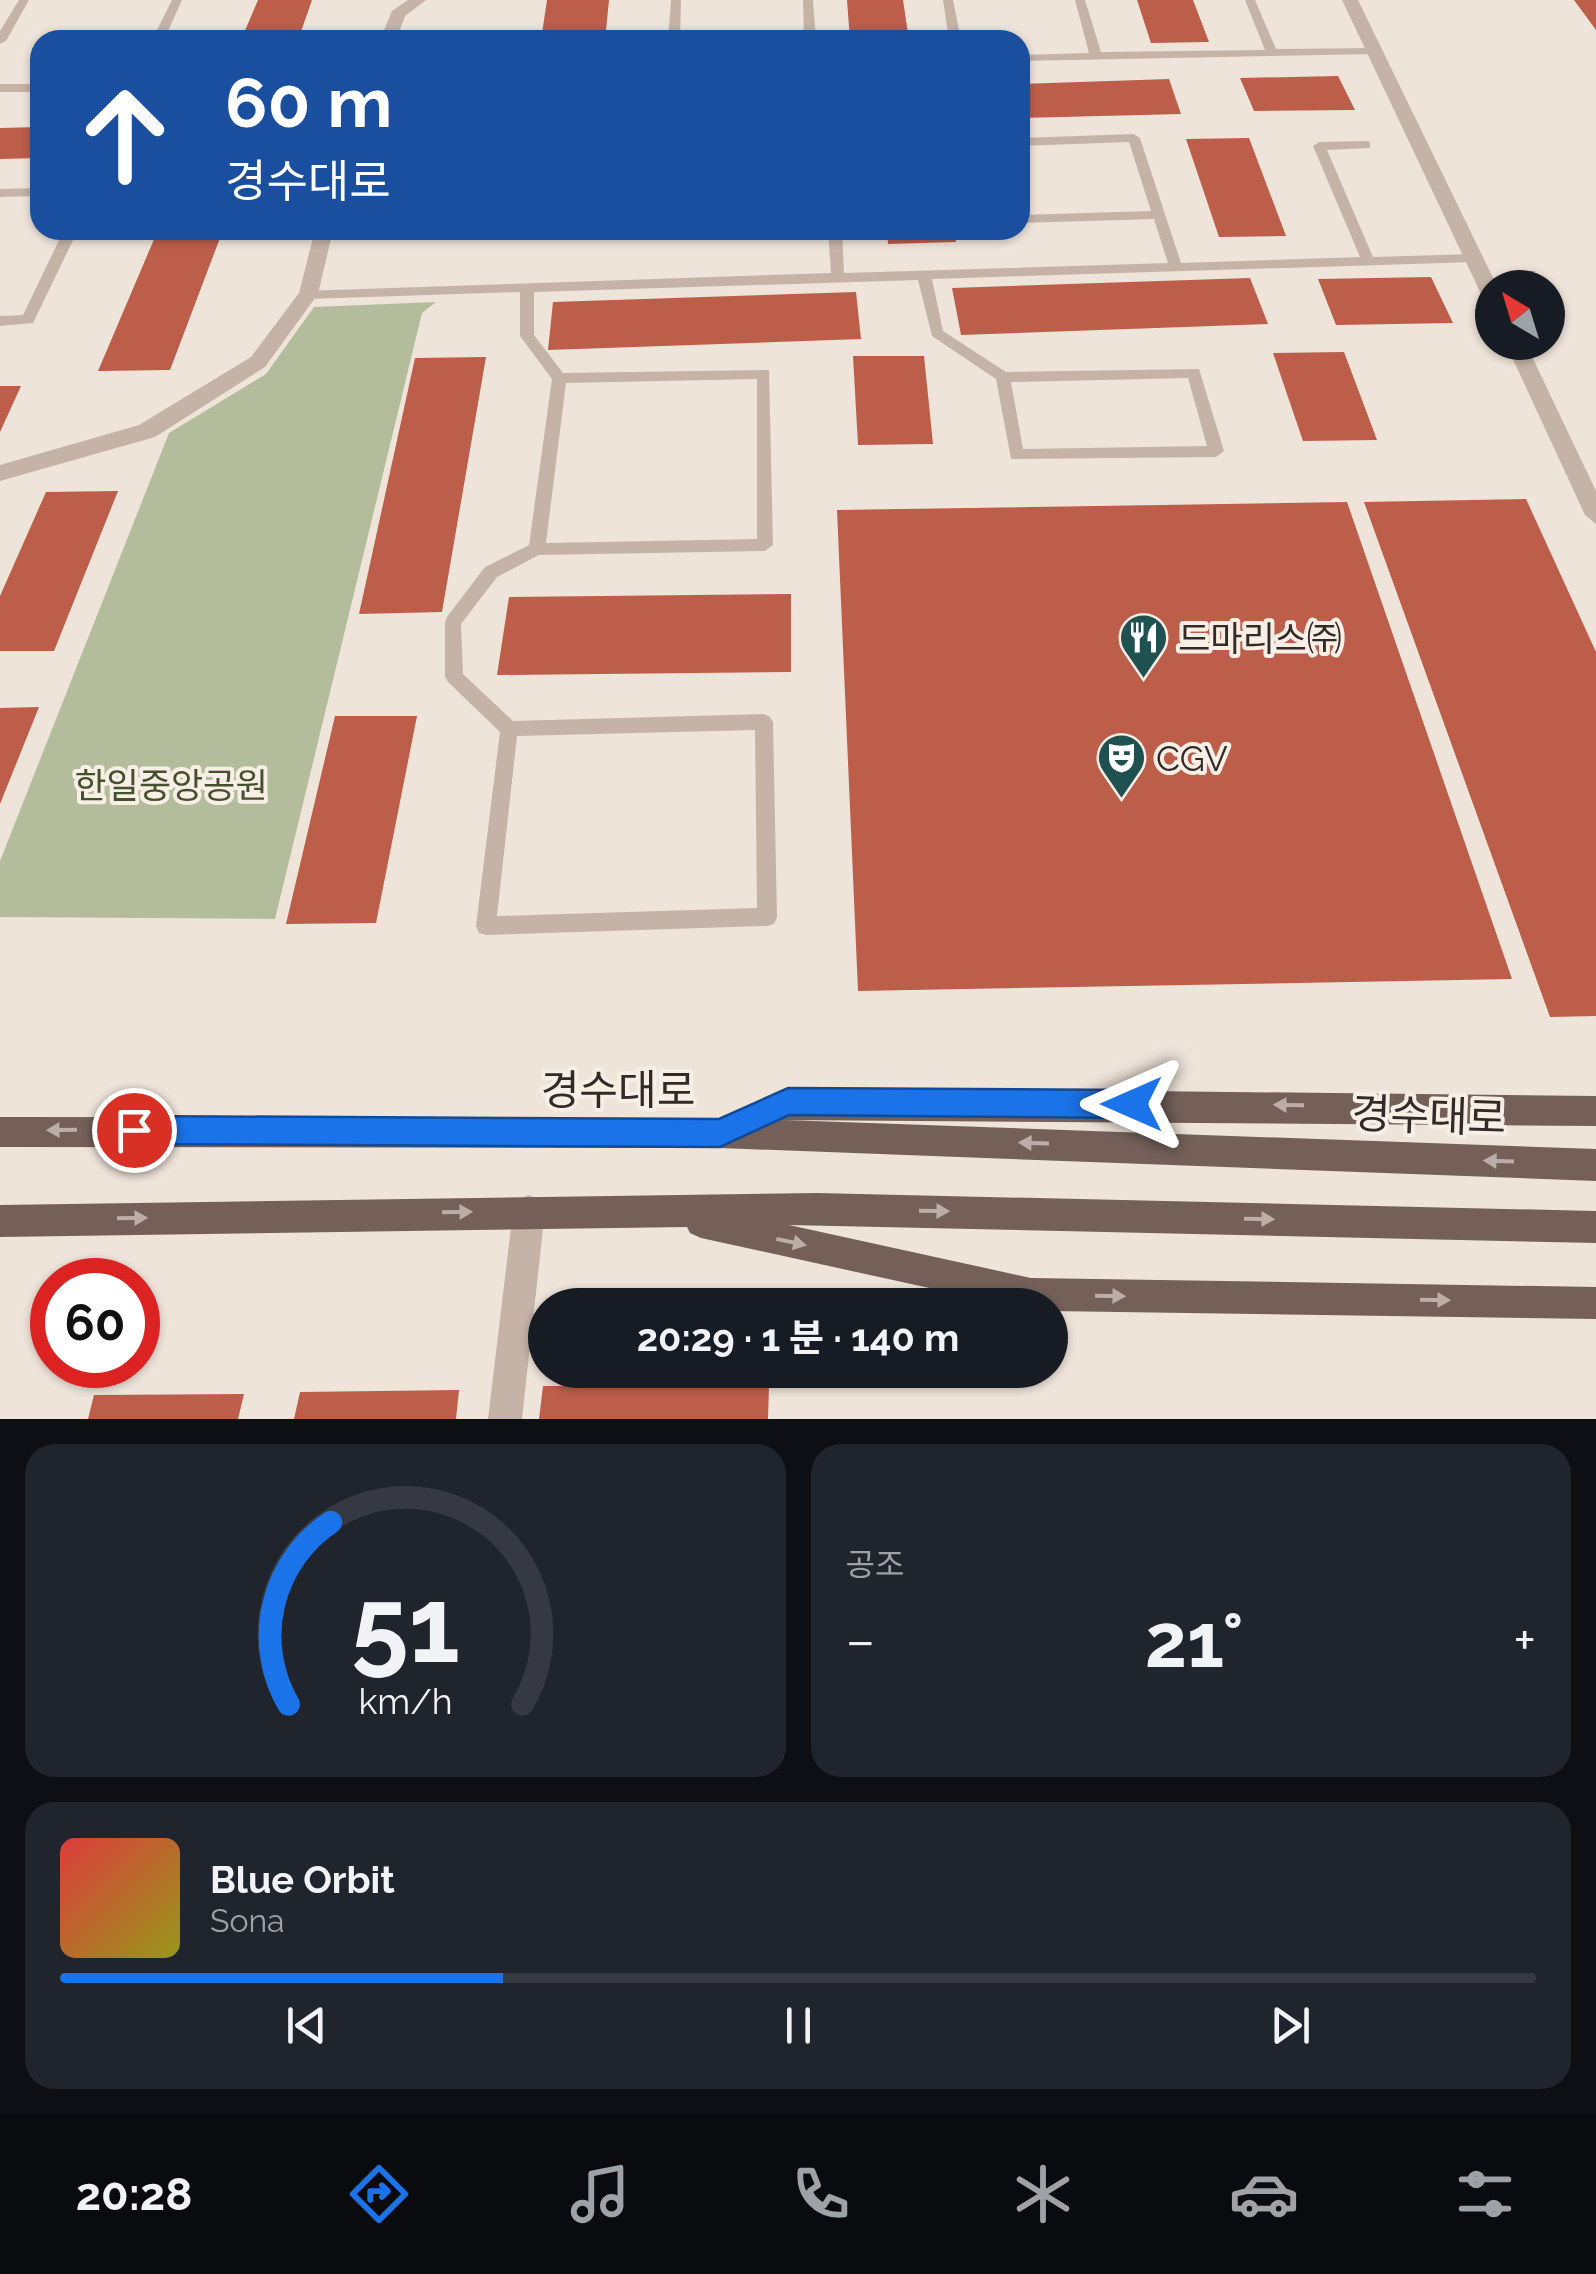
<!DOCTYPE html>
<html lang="ko">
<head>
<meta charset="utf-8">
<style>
  :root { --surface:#171b24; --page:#20242c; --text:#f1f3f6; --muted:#9ea1a6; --line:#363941; --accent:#1a73e8 }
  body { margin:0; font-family:Raleway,"Noto Sans KR",sans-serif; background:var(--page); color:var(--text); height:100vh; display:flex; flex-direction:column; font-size:38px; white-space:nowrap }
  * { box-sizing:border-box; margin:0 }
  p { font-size:32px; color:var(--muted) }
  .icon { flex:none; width:55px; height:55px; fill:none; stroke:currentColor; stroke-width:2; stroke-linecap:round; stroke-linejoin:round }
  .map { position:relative; height:1419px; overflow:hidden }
  .sheet { display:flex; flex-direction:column; gap:25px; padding:25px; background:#0d0f14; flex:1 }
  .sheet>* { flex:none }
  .top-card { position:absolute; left:30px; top:30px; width:1000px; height:210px; border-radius:30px; box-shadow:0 2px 8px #0004; background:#1a4fa0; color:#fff; overflow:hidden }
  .needle { width:65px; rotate:322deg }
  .tools { position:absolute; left:1475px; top:270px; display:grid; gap:20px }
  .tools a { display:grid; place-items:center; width:90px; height:90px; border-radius:50%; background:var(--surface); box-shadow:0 2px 8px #0004; font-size:50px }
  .speed { position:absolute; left:30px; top:1258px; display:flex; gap:20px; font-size:50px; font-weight:700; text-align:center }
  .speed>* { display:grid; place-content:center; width:130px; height:130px; border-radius:50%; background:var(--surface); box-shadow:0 2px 8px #0004; line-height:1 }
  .speed .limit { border:15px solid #d22; background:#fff; color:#111 }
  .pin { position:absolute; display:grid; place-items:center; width:85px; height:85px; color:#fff; margin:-42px; border:5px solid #fff; border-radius:50%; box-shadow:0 2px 10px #0007 }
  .me { position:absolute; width:110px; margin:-55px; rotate:270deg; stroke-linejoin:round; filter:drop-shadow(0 0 8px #0008) }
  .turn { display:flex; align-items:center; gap:35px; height:210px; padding:0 30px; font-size:45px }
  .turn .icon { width:130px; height:130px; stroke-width:2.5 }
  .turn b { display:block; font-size:70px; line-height:85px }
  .big { font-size:75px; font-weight:700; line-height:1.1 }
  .sheet .card { flex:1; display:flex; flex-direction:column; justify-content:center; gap:15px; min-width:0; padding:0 35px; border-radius:30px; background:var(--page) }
  .sheet .dial { align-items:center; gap:0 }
  .dial svg { height:260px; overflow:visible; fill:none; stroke:var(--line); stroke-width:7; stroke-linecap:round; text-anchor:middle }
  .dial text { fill:var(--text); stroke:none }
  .song { display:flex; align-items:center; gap:30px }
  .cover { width:120px; height:120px; border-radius:15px; background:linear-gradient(135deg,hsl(0 70% 55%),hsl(60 70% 35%)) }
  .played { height:10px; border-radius:5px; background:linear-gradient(90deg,var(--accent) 30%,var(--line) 30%) }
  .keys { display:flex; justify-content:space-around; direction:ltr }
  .heat { display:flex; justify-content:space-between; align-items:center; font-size:55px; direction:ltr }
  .sheet .tiles { flex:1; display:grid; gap:25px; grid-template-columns:1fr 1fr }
  .card:last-child { grid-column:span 2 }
  .trip { position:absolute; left:528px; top:1288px; width:540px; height:100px; border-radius:50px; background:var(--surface); box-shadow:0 2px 8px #0004; font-weight:700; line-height:100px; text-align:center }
  .tab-bar { display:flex; height:160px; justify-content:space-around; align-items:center; background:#090b0e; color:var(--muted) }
  .tab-bar .icon { width:70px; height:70px }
  .tab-bar .active { color:var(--accent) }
  .tab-bar b { font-size:45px; color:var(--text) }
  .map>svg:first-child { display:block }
  .green { fill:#b4bd9b }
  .building { fill:#bd5e4b }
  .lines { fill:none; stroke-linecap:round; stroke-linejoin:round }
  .service { fill:#c6b3a7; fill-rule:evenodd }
  .minor { fill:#c6b3a7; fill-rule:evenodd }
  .primary { fill:#746059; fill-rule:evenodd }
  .oneway { fill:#bcaea7 }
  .route { fill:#1a73e8; stroke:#114b97; stroke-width:2.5 }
  .labels { text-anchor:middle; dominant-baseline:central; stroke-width:8; stroke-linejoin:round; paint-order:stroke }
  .poi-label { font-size:35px; fill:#332a27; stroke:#f7eee6; text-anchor:start }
  .park-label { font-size:35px; fill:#45502d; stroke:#f7eee6 }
  .near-street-label { font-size:42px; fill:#332a27; stroke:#f7eee6 }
</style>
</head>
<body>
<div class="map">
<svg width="1596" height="1419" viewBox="0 0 1596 1419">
  <rect width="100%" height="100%" fill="#efe4da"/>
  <path class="green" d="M436,302L422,313L275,919L0,917V861L169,433L266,374L314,307Z"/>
  <path class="building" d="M258,0H312L298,40H241Z
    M547,0H609L605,40H541Z
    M847,0H903L909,40H850Z
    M1137,0H1193L1209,42L1151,43Z
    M1574,0H1596V30Z
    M1338,76L1355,110L1254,111L1240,78Z
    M1169,79L1181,114L1020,118V84Z
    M40,127V158L0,159V128Z
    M1249,138L1286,236L1219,237L1186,139Z
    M158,230H223L170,370L98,371Z
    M513,230H580L579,239L511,240Z
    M887,230H954L956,242L888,244Z
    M1431,277L1453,323L1336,325L1318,279Z
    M1250,278L1268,324L961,335L952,288Z
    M856,292L861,339L548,350L553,302Z
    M1344,352L1377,440L1303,441L1273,353Z
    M853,356H924L933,444L858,445Z
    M486,357L442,612L359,614L415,358Z
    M0,386H21L0,432Z
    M118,491L54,651H0V596L46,492Z
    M1526,499L1596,652V1016L1550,1017L1364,502Z
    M1347,502L1512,979L858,991L837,510Z
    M791,594V672L497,675L509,597Z
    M39,707L0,804V708Z
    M335,716H417L376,923L286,924Z
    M769,1385L768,1419H539L543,1386Z
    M459,1390L456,1419H294L300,1392Z
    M244,1394L238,1419H88L94,1395Z"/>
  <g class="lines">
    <path class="service" d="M19,0H29L6,41L0,44V31Z
      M172,0H182L164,40H152Z
      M671,0H681L680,40H668Z
      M803,0H813L816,40H804Z
      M943,0H953L961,40H949Z
      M1075,0H1085L1101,52L1265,50L1245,0H1255L1276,49L1375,48L1381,51L1375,54L1020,61V55L1089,53Z
      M0,84H40V92H0Z
      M1134,134L1140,138L1181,263L1360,257L1313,146L1319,142L1366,141L1370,142V148L1327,150L1373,257L1475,254L1482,258L1475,262L932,279L943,331L1006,372L1199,369L1224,451L1216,457L1011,459L996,379L932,336L918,280L534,292V335L563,373L769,370L773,545L765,551L539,555L497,577L461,624L463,674L513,721L764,714L770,717L773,722L777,917L774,924L767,926L486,935L479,933L476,926L500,732L448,682L445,677V622L447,617L485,567L529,545L552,379L520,336V292L308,299L303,297V291L831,273L828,230H842L844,273L1168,263L1154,219L1020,223V215L1151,211L1129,142L1020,146V138ZM1188,378L1207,446L1023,449L1011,382ZM757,379V539L546,543L566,383ZM755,730L757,908L497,916L517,736Z
      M40,188V196L0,197V189Z
      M64,230H78L33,323L0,326V316L23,315Z"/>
    <path class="minor" d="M408,0H426L405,16L396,40H380L392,11Z
      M1342,0H1358L1498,288H1492V302L1482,296Z
      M315,230H333L318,294L265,367L155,437L0,481V465L139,425L251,357L299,293Z
      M1505,342H1525L1596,491V524L1585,515Z
      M529,1195L540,1200L545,1211L522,1419H488L513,1211L518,1200Z"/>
    <path class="primary" d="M789,1087L1596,1096V1126L784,1120L1596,1149V1181L720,1148L0,1147V1117L720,1118Z
      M817,1193L1596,1211V1243L789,1225L1031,1278L1596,1287V1319L1050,1311V1305H1007L701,1238L690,1233L687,1227L0,1237V1205Z"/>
  </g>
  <defs><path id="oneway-solid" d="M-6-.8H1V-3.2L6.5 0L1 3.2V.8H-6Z" transform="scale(2.5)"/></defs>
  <g class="oneway">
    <use href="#oneway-solid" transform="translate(1289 1105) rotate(-179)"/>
    <use href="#oneway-solid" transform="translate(62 1130) rotate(179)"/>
    <use href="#oneway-solid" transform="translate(1034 1143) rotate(-178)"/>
    <use href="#oneway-solid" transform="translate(1499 1161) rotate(-178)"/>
    <use href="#oneway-solid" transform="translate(934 1211) rotate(1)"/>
    <use href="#oneway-solid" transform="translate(457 1212) rotate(-1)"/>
    <use href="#oneway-solid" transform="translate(132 1218) rotate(-1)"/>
    <use href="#oneway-solid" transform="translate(1259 1219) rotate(1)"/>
    <use href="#oneway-solid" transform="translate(791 1242) rotate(12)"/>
    <use href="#oneway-solid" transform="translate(1110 1296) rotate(1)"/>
    <use href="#oneway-solid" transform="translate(1435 1300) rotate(1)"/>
  </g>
  <path class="route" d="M788,1088L1132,1090L1142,1094L1146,1104L1142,1114L1132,1118L789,1115L720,1147L134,1144L124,1140L120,1130L124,1120L134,1116L719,1119Z"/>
  <defs>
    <symbol id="restaurant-pin" viewBox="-11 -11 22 30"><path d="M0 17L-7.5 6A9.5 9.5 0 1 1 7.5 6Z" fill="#205151" stroke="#f7eee6"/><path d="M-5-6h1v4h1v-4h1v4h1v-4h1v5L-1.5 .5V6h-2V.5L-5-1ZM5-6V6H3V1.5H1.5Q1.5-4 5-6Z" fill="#fff"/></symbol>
    <symbol id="theatre-pin" viewBox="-11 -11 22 30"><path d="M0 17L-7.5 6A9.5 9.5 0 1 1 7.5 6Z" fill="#205151" stroke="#f7eee6"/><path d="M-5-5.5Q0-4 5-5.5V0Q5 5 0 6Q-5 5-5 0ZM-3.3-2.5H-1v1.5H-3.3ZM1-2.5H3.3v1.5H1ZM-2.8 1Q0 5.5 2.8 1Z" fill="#fff"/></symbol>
  </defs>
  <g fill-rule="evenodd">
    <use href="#restaurant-pin" x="1116" y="610" width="55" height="75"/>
    <use href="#theatre-pin" x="1094" y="730" width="55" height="75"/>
  </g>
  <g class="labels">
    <g class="poi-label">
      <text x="1178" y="638">드마리스㈜</text>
      <text x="1156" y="758">CGV</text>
    </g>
    <g class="park-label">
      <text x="171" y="785">한일중앙공원</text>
    </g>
    <g class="near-street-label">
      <text x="618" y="1090">경수대로</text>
      <text transform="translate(1429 1116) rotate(2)">경수대로</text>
    </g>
  </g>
</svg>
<div class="tools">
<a><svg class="needle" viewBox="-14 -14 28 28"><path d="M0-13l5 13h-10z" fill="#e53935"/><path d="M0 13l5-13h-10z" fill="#9ea1a6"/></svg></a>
</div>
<div class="speed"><div class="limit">60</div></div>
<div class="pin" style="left:134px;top:1130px;background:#d93025"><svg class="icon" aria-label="arrive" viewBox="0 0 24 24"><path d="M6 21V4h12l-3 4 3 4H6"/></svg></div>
<svg class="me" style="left:1132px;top:1104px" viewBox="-20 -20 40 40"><path d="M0-17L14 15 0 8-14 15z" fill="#1a73e8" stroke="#fff" stroke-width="4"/></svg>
<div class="trip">20:29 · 1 분 · 140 m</div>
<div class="top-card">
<div class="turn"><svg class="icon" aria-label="ahead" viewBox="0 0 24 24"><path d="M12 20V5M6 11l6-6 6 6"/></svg><div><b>60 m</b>경수대로</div></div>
</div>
</div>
<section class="sheet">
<div class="tiles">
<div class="card dial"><svg viewBox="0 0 100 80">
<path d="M14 69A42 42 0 1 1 86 69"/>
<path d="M14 69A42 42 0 0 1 27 13" stroke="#1a73e8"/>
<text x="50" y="56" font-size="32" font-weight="700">51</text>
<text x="50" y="72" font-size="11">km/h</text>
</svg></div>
<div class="card"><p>공조</p>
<div class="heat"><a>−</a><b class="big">21°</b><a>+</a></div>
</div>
<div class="card">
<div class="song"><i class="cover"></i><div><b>Blue Orbit</b><p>Sona</p></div></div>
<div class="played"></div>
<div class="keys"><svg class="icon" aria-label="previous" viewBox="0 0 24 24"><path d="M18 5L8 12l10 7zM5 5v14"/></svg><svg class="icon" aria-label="pause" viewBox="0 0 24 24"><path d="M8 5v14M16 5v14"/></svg><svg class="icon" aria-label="next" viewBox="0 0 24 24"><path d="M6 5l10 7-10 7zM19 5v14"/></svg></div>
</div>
</div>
</section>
<nav class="tab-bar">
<b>20:28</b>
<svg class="icon active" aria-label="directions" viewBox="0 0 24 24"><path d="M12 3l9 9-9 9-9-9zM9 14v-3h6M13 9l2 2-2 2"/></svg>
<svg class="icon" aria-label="music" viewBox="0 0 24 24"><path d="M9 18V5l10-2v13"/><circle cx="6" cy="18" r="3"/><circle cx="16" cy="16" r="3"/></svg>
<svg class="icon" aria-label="phone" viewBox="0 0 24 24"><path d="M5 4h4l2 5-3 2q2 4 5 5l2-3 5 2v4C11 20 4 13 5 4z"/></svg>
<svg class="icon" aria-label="climate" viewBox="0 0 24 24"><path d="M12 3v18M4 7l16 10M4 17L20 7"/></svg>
<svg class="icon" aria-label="car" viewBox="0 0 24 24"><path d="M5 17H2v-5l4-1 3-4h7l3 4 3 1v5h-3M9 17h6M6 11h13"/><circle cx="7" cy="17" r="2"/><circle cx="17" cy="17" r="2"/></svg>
<svg class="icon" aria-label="filters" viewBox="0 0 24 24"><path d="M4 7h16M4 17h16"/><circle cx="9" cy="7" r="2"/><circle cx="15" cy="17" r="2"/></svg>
</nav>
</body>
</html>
